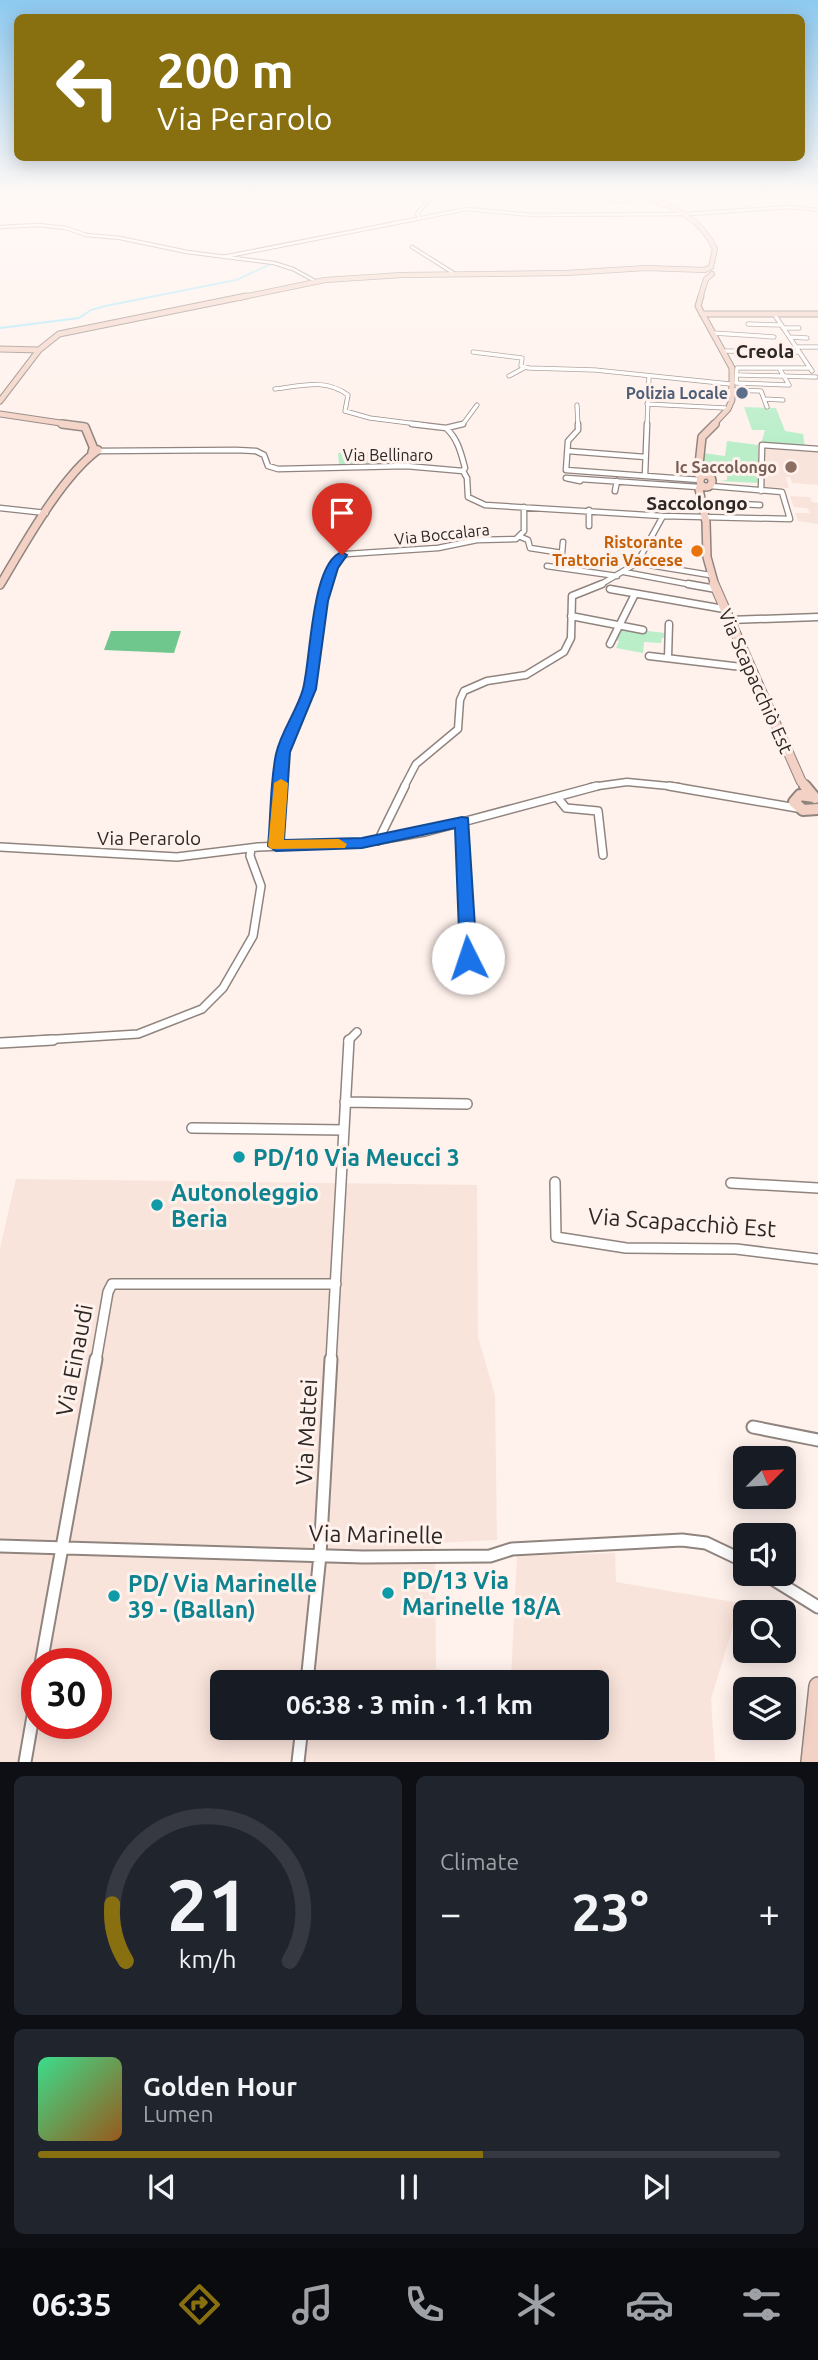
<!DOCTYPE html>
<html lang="en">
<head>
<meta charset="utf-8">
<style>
  :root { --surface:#171b24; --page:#20242c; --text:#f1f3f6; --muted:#9ea1a6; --line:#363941; --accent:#886f0f }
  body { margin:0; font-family:Ubuntu,sans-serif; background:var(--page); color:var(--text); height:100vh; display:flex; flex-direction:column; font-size:26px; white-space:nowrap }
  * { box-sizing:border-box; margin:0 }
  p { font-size:23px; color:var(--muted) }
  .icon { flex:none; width:38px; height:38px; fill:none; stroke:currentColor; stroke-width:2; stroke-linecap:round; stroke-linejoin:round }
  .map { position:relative; height:1762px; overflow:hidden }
  .sheet { display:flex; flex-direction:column; gap:14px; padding:14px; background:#0d0f14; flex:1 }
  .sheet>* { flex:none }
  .top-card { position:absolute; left:14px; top:14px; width:791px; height:147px; border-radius:10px; box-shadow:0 4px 18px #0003; background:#886f0f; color:#fff; overflow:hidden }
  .needle { width:46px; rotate:66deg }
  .tools { position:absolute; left:733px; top:1446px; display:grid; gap:14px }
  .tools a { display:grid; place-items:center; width:63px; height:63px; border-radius:10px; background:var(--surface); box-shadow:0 4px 18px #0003; font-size:35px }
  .speed { position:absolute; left:21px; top:1648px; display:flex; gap:14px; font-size:35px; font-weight:700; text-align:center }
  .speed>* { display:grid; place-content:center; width:91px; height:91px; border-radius:50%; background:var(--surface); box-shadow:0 4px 18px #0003; line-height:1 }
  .speed .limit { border:10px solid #d22; background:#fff; color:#111 }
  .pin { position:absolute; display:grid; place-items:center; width:60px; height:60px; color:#fff; margin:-72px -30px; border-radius:50% 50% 50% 0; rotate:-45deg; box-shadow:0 0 7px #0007 }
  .pin .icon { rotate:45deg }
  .me { position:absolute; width:77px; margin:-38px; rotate:356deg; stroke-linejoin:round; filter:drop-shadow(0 0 5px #0008) }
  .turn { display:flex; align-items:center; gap:24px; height:147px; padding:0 28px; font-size:32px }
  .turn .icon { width:91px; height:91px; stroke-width:2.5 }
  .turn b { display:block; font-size:49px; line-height:60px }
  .big { font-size:52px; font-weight:600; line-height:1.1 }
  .sheet .widget { flex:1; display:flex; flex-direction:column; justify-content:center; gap:10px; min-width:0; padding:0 24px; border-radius:10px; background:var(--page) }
  .sheet .dial { align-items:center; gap:0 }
  .dial svg { height:182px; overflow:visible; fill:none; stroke:var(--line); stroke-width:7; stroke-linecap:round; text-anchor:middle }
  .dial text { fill:var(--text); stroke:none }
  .song { display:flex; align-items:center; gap:21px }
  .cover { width:84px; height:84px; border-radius:10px; background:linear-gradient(135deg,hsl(150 70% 55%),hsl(30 70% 35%)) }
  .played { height:7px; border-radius:4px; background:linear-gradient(90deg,var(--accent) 60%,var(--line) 60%) }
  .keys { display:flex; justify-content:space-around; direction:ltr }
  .heat { display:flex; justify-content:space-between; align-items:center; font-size:38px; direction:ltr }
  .sheet .tiles { flex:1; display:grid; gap:14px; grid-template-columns:1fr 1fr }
  .widget:last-child { grid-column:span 2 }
  .trip { position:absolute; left:210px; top:1670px; width:399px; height:70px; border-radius:10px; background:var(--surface); box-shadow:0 4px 18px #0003; font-weight:600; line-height:70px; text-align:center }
  .tab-bar { display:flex; height:112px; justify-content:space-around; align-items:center; background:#090b0e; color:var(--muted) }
  .tab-bar .icon { width:49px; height:49px }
  .tab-bar .active { color:var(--accent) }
  .tab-bar b { font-size:32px; color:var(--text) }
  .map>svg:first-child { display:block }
  .built { fill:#f9e4db; fill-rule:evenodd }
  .green { fill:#b9eec9 }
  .forest { fill:#70c78e }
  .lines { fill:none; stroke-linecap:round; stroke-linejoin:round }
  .stream { stroke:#a6e8fb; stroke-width:2 }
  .river { fill:#a6e8fb; fill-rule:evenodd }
  .street-far6-casing { stroke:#90847f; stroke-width:4.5 }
  .street-far5-casing { stroke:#90847f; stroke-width:5 }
  .street-far4-casing { stroke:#90847f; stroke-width:7 }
  .street-far3-casing { stroke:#90847f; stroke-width:9 }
  .street-far2-casing { stroke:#90847f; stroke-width:10 }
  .street-far1-casing { stroke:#90847f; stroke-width:12 }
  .street-casing { stroke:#90847f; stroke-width:15 }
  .secondary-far5-casing { stroke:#90847f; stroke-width:6 }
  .secondary-far4-casing { stroke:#90847f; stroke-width:7 }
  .secondary-far3-casing { stroke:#90847f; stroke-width:10 }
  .secondary-far2-casing { stroke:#90847f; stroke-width:11 }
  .secondary-far1-casing { stroke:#90847f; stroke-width:14 }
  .secondary-casing { stroke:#90847f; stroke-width:20 }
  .street-far6 { stroke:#fff; stroke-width:2.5 }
  .street-far5 { stroke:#fff; stroke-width:3.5 }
  .street-far4 { stroke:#fff; stroke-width:4.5 }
  .street-far3 { stroke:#fff; stroke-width:6 }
  .street-far2 { stroke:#fff; stroke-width:7 }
  .street-far1 { stroke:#fff; stroke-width:9 }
  .street { stroke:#fff; stroke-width:11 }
  .secondary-far5 { stroke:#f3d2c5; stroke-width:4.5 }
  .secondary-far4 { stroke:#f3d2c5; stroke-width:5 }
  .secondary-far3 { stroke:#f3d2c5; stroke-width:7 }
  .secondary-far2 { stroke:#f3d2c5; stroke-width:9 }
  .secondary-far1 { stroke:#f3d2c5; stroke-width:10 }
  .secondary { stroke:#f3d2c5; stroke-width:17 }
  .route { fill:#1a73e8; stroke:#114b97; stroke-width:2 }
  .slow { fill:#f59e0b }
  .service-dot { fill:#5c6f8a; stroke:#fff1ec; stroke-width:2.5 }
  .education-dot { fill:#8d6e63; stroke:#fff1ec; stroke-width:2.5 }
  .food-dot { fill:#e8710a; stroke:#fff1ec; stroke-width:2.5 }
  .culture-dot { fill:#0f9aa8; stroke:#fff1ec; stroke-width:2.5 }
  .labels { text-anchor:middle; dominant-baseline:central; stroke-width:6; stroke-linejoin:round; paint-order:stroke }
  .far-service-label { font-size:16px; font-weight:bold; fill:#4e5e75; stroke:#fff1ec; text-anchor:end }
  .far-street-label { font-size:16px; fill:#2d2826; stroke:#fff1ec }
  .far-education-label { font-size:16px; font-weight:bold; fill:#785e54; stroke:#fff1ec; text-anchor:end }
  .far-food-label { font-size:16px; font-weight:bold; fill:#c56008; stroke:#fff1ec; text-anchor:end }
  .far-quarter-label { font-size:19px; font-weight:bold; fill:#2d2826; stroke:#fff1ec }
  .street-label { font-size:19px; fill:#2d2826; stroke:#fff1ec }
  .near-culture-label { font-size:23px; font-weight:bold; fill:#0d838f; stroke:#fff1ec; text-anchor:start }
  .near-street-label { font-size:23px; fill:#2d2826; stroke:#fff1ec }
</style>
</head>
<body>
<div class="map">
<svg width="818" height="1762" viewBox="0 0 818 1762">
  <rect width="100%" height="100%" fill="#fff1ec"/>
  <path class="built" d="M764,447L818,450V485L792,483L790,477H786L789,488L763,487L766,468Z
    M790,496L810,497L812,502L818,503V524L798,521L795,513H810L807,508L794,507Z
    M16,1179L477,1185L478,1337L495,1395L497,1540L435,1543L436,1669L511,1678L517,1556L615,1553L616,1582L740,1603L711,1699L715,1761L0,1762V1248ZM37,1664H96V1724H37ZM222,1682H597V1727H222Z"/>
  <path class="green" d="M744,407L776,408L785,431L803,434L805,447L761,444L765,430H752Z
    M727,441L758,445V483L720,481L727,480V474L703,472V453L725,456Z
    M338,453L373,452L375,464L339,465Z
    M622,628L665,633V638H662L661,643L644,642L643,653L616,648L619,641L616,640Z"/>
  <path class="forest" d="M111,631H181L174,653L104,650Z"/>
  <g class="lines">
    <path class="stream" d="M0,328L79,318L91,310L105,306L236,280L271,264"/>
    <path class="river" d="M811,196H818V198L811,197Z"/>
    <defs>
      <path id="street-far6" d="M601,196L616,201L632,199L625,196
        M688,214L791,207L818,210
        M419,216L417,214L429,199
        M0,227L38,225L66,228L86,235L120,238L187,252L274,263L293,269L315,281
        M412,247L455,274
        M223,257L467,209L532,215L686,214"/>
      <path id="street-far5" d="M774,314L812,371
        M748,324L781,325
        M783,328H799
        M713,333L774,337
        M789,337L807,338
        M796,347H818
        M723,351L799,352
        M473,352L522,358L521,366L529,368L595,370L730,384
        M737,368H779L789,385L736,383Z
        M779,368H810
        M739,375L816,377
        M509,376L524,368
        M275,389C301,386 325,378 348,395L345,411L370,418L425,425
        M730,390L761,391L767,407
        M764,399L783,400
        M647,404L725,408
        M577,405L578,425
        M458,425L463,424L477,405
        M647,425L649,377"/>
      <path id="street-far4" d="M412,424L446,428C458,439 461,453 465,468L463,471
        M578,424V430L568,441L566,470L700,480
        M446,428L463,424
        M97,451L236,450L256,451L264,455L268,466L278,469L406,466L463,471L467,478L468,497L485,505L663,516L790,519L782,492L711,486
        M568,451L645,457
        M645,475L647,424
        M580,481L566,478L698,487
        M615,491L617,481
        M761,491L762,445L818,449
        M701,502L760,505
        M0,508L46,513
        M589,510V526
        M521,537L528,540L530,548L562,553L563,542
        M637,563L710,575
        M547,566L617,576
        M624,572L698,586
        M328,586L336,559L347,554L438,548L477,540L516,539L524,531V507
        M598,586L637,563L663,516"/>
      <path id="street-far3" d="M688,584L716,589
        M610,589L724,609
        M571,616L643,630
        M729,620L818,617
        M610,644L635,594
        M649,656L750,668
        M668,658L669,624
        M280,787L283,752L312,680L323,601L328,584
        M404,787L416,764L458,729L460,700L464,691L487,681L526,675L564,652L571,638L572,596L602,584
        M591,787L627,782L679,787"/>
      <path id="street-far2" d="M669,786L797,808
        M557,797L566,808L598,811L603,855
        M462,822L467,947L474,986
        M378,841L405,786
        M276,846L280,786
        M0,847L177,857L258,847L362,843L425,832L597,786
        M26,1041L138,1034L202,1009L223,988L253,936L261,886L250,856L251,848
        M348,1041L357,1032"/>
      <path id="street-far1" d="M0,1043L53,1040
        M345,1102L467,1104
        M192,1128L344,1130
        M555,1182L556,1237L626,1248L736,1249L818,1259
        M731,1183L818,1188
        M96,1361L108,1292L112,1284H336
        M331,1361L349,1040"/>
      <path id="street" d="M753,1427L818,1440
        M0,1546L363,1557L490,1556L512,1549L682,1540L706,1543L746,1562
        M763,1573L818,1607
        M41,1664L96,1359
        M307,1682L320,1555L331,1359
        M25,1762L37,1693
        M298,1762L302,1727"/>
      <path id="secondary-far5" d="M643,196C674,207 701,218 715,249L711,267L705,270
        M238,298L325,280L402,275L566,273L646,268L705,270
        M700,298L706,279L712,274"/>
      <path id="secondary-far4" d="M701,296L698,306L732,368V400L728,409L713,425
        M702,314H818
        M0,349L39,350
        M0,401L39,350L59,334L246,296
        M0,414L74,425"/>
      <path id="secondary-far3" d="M62,424L85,427L94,449
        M700 481a6 6 0 1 1 12 0a6 6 0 1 1-12 0Z
        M701,477L698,474L702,437L715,424
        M701,485L699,489L706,522L707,557L715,586
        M0,585C24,545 61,477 98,450L93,449L92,452"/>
      <path id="secondary-far2" d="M714,584L801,781L806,787"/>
      <path id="secondary-far1" d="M805,786L815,798
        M814,797L800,795L794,802L803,810L818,809"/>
      <path id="secondary" d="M810,1762L818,1686"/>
    </defs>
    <use href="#street-far6" class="street-far6-casing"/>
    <use href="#street-far5" class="street-far5-casing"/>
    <use href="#street-far4" class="street-far4-casing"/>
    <use href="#street-far3" class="street-far3-casing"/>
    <use href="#street-far2" class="street-far2-casing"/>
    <use href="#street-far1" class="street-far1-casing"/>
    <use href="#street" class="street-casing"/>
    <use href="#secondary-far5" class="secondary-far5-casing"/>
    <use href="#secondary-far4" class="secondary-far4-casing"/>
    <use href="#secondary-far3" class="secondary-far3-casing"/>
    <use href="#secondary-far2" class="secondary-far2-casing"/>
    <use href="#secondary-far1" class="secondary-far1-casing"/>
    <use href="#secondary" class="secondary-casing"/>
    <use href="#street-far6" class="street-far6"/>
    <use href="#street-far5" class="street-far5"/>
    <use href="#street-far4" class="street-far4"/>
    <use href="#street-far3" class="street-far3"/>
    <use href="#street-far2" class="street-far2"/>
    <use href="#street-far1" class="street-far1"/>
    <use href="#street" class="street"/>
    <use href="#secondary-far5" class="secondary-far5"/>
    <use href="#secondary-far4" class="secondary-far4"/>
    <use href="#secondary-far3" class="secondary-far3"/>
    <use href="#secondary-far2" class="secondary-far2"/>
    <use href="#secondary-far1" class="secondary-far1"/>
    <use href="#secondary" class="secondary"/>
  </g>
  <linearGradient id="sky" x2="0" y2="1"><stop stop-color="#8dc9f0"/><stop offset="0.44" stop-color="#fff9f6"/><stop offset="1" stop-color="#fff9f6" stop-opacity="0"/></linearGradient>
  <rect width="818" height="442" fill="url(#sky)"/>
  <path class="route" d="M342,552L347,555L338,568L328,601L316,689L290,752L284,840L362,838L462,817L468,818L477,958L475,962H462L460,958L455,828L362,848L276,851L268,846C271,816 270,783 276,754C281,731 297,711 303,689C311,659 311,562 342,552Z"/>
  <path class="slow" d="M281,779L288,783L284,840L339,839L347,844L345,848L271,849L268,846L274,783Z"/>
  <circle class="service-dot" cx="742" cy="393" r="7"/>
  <circle class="education-dot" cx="791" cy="467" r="7"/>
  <circle class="food-dot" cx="697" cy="551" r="7"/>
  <g class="culture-dot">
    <circle cx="239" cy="1157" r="7"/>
    <circle cx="157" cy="1205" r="7"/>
    <circle cx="388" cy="1593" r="7"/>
    <circle cx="114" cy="1596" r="7"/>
  </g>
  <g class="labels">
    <g class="far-service-label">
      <text x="728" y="393">Polizia Locale</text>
    </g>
    <g class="far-street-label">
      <text x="388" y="455">Via Bellinaro</text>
      <text transform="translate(442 534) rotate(-6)">Via Boccalara</text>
    </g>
    <g class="far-education-label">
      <text x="777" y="467">Ic Saccolongo</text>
    </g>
    <g class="far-food-label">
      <text x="683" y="542">Ristorante<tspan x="683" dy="18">Trattoria Vaccese</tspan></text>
    </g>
    <g class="far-quarter-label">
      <text x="765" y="351">Creola</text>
      <text x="697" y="503">Saccolongo</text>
    </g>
    <g class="street-label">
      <text transform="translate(756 681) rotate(66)">Via Scapacchiò Est</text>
      <text x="149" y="838">Via Perarolo</text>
    </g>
    <g class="near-culture-label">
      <text x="253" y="1157">PD/10 Via Meucci 3</text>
      <text x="171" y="1192">Autonoleggio<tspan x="171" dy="26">Beria</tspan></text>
      <text x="402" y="1580">PD/13 Via<tspan x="402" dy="26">Marinelle 18/A</tspan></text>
      <text x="128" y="1583">PD/ Via Marinelle<tspan x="128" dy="26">39 - (Ballan)</tspan></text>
    </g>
    <g class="near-street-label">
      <text transform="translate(682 1222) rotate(4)">Via Scapacchiò Est</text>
      <text transform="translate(74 1360) rotate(-79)">Via Einaudi</text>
      <text transform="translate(306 1432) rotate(-87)">Via Mattei</text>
      <text transform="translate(376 1534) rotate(1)">Via Marinelle</text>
    </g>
  </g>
</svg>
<div class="tools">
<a><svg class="needle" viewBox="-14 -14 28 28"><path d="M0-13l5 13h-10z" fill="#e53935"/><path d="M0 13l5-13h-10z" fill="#9ea1a6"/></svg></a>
<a><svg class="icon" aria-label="sound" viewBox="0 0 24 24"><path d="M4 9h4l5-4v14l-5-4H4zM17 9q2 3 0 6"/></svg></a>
<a><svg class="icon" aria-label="search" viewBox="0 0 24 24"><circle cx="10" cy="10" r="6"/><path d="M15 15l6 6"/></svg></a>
<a><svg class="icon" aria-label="layers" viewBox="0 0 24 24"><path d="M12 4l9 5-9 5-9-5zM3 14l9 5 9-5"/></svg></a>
</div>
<div class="speed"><div class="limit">30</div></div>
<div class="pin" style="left:342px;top:555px;background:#d93025"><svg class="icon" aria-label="arrive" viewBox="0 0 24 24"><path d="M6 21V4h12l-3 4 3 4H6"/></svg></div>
<svg class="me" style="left:468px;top:958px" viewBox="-20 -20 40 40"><circle r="19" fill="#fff"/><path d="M0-13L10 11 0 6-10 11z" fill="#1a73e8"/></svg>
<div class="trip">06:38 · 3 min · 1.1 km</div>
<div class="top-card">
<div class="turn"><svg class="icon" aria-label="left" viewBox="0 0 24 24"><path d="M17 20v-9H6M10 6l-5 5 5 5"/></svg><div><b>200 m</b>Via Perarolo</div></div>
</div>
</div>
<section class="sheet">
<div class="tiles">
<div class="widget dial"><svg viewBox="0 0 100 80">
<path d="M14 69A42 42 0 1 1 86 69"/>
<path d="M14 69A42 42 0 0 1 8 44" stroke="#886f0f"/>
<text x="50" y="56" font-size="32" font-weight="700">21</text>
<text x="50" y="72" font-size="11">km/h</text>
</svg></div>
<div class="widget"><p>Climate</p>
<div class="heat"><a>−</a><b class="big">23°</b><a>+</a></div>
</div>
<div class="widget">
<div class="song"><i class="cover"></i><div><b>Golden Hour</b><p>Lumen</p></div></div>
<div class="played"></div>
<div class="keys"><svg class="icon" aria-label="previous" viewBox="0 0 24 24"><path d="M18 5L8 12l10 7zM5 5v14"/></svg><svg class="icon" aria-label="pause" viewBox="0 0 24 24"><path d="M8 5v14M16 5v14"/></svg><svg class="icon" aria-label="next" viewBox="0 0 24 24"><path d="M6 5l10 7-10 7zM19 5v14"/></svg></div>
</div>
</div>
</section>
<nav class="tab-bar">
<b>06:35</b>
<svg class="icon active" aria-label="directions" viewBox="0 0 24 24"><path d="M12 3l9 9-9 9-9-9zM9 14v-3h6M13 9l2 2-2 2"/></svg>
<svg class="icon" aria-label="music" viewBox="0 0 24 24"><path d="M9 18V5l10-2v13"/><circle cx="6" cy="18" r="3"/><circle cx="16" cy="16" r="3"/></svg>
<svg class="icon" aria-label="phone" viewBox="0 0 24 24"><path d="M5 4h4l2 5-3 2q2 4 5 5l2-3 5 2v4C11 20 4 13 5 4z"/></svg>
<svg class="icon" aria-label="climate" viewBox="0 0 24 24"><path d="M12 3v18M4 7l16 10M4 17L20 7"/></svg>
<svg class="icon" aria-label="car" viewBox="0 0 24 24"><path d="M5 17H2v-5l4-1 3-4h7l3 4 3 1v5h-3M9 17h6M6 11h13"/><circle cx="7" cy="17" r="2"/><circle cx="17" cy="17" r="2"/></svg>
<svg class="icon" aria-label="filters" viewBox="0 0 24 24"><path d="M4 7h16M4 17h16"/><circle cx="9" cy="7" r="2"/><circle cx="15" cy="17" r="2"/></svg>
</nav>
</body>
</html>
